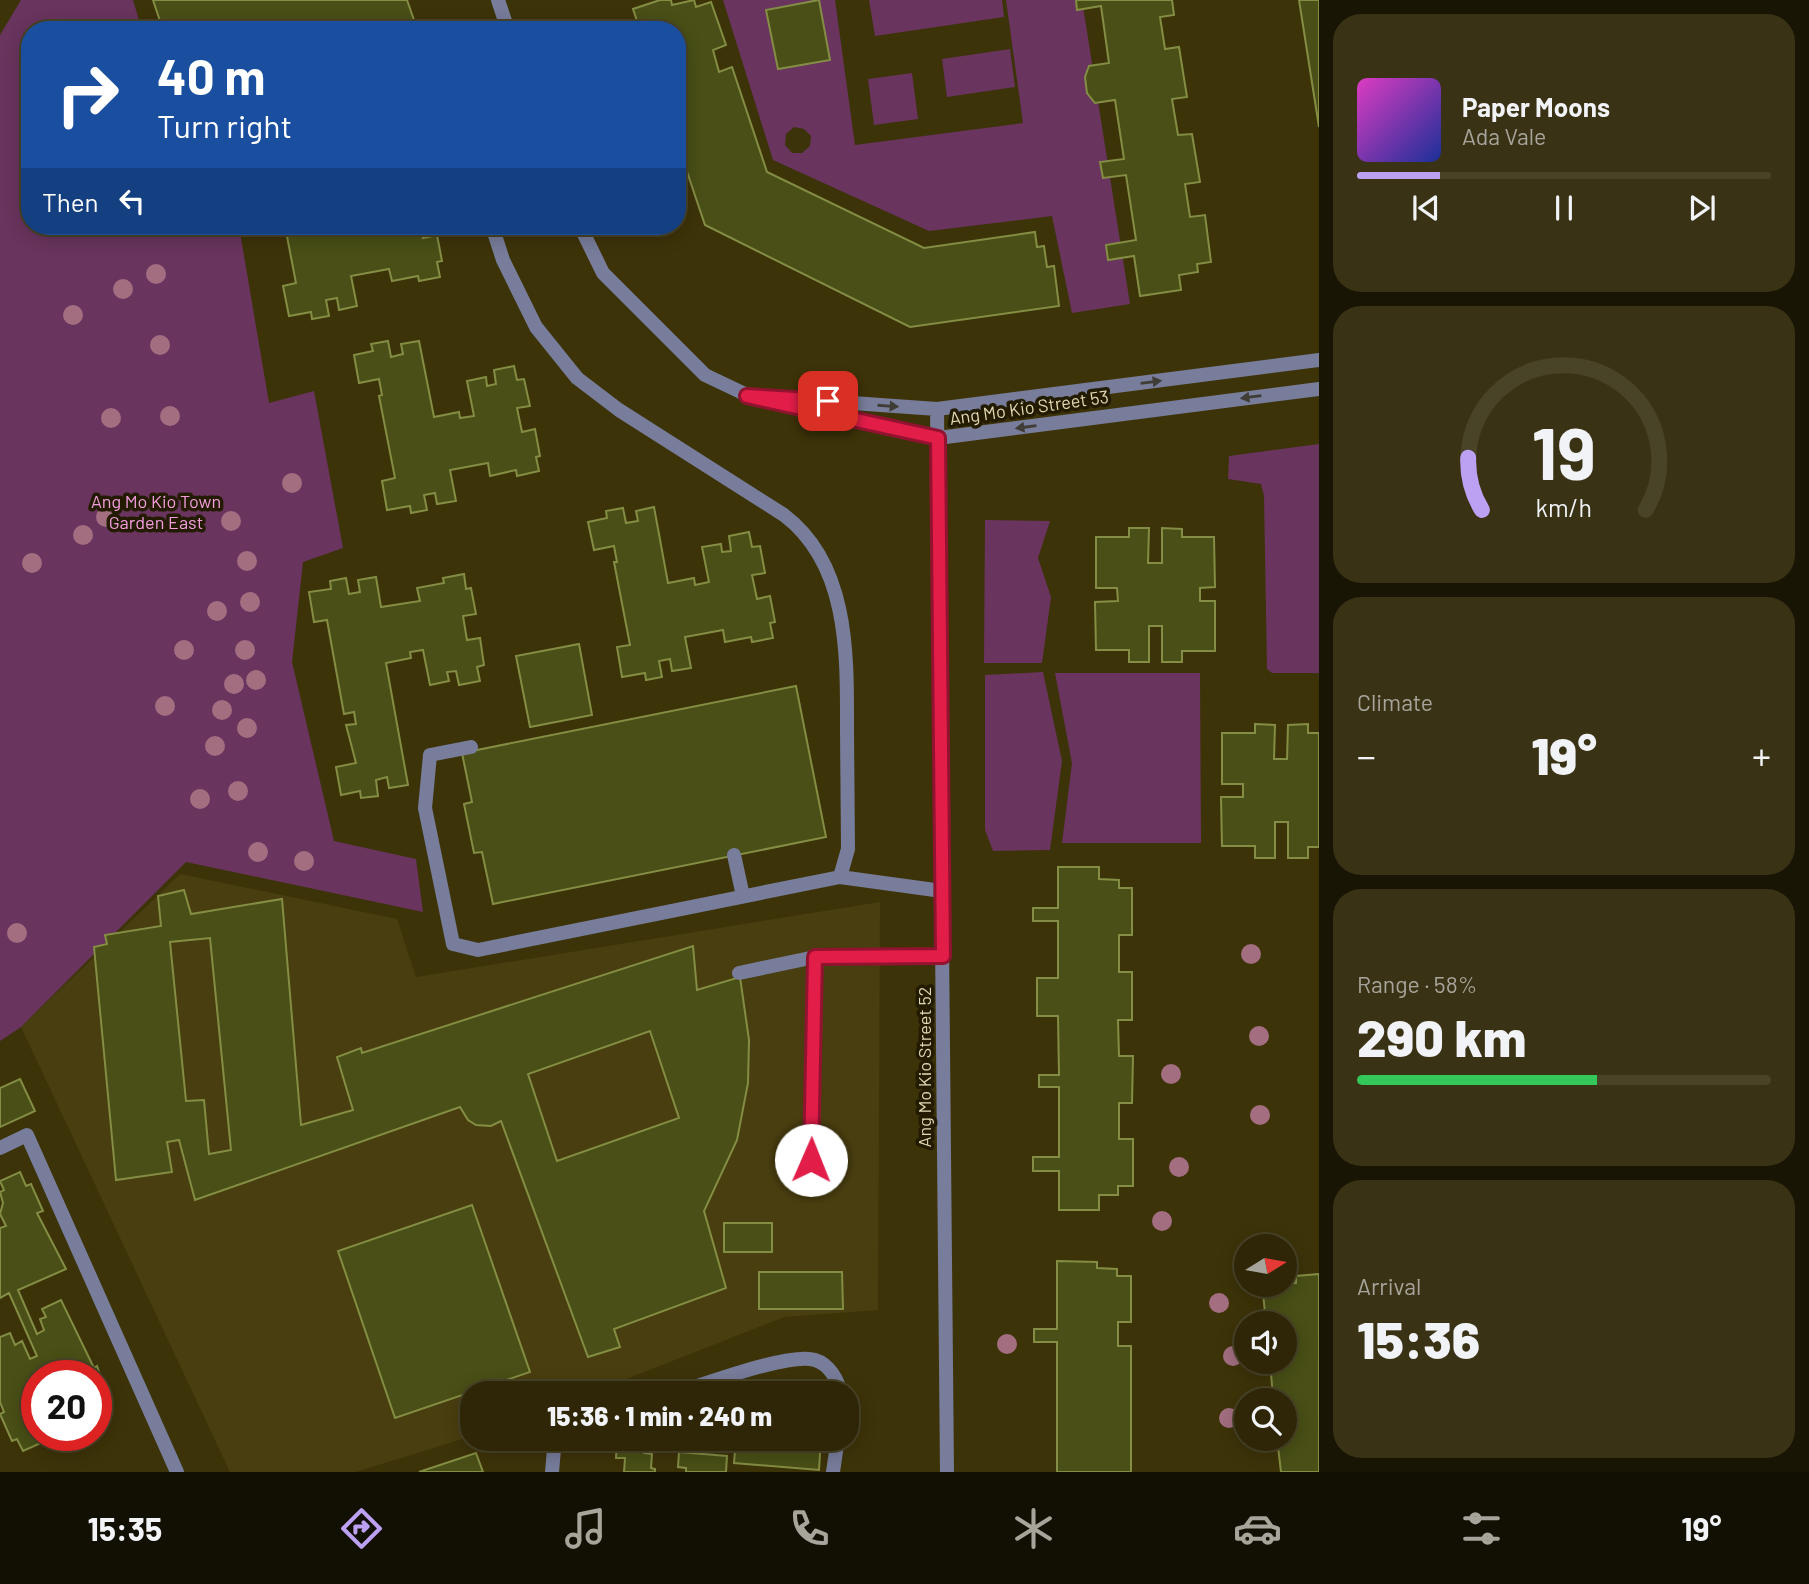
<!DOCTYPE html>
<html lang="en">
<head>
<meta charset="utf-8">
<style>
  :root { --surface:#2e2607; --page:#3a3215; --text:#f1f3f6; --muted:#a7a59b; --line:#494328; --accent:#bca0f2 }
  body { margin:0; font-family:Barlow,sans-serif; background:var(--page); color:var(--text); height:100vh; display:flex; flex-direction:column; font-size:26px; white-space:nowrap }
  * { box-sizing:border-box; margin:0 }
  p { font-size:23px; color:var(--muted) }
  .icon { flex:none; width:38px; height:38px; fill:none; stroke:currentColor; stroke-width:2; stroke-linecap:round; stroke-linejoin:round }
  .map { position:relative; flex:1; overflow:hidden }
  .panel { display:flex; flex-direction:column; gap:14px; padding:14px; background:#191504; width:490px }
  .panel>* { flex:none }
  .hud { position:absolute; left:21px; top:21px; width:665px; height:214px; border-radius:28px; box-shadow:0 4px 18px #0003,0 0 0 2px var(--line); background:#1a4fa0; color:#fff; overflow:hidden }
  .needle { width:46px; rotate:79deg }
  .tools { position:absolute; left:1234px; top:1234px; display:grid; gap:14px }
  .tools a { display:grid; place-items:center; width:63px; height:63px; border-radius:50%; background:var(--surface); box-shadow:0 4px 18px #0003,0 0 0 2px var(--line); font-size:35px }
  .speed { position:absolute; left:21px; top:1360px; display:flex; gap:14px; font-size:35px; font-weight:700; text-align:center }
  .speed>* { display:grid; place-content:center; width:91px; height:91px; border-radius:50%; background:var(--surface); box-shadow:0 4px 18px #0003,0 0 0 2px var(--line); line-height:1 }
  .speed .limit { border:10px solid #d22; background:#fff; color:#111 }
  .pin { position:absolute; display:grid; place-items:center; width:60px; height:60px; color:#fff; margin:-30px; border-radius:14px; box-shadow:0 4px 10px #0006 }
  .me { position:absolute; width:77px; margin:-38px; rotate:1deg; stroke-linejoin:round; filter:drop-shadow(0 0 5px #0008) }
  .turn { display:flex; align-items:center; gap:24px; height:147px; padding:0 21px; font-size:32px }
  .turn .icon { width:91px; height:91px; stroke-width:2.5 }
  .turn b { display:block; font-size:49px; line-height:60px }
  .then { display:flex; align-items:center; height:66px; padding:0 21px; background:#0003; gap:14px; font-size:26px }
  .big { font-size:52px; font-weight:800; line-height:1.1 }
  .panel .card { flex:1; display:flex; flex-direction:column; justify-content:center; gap:10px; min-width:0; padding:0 24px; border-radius:28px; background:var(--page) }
  .panel .dial { align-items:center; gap:0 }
  .dial svg { height:182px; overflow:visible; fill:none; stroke:var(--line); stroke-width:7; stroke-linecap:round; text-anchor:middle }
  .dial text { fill:var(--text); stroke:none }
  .song { display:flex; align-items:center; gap:21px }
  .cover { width:84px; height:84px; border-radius:10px; background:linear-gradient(135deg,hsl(310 70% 55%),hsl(230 70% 35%)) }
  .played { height:7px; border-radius:4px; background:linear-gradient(90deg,var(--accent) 20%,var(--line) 20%) }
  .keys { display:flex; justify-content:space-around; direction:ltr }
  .heat { display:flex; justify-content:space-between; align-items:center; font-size:38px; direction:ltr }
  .charge { height:10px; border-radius:5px; background:linear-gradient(90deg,#34c759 58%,var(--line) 0) }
  .trip { position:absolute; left:460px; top:1381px; width:399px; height:70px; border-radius:28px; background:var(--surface); box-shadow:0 4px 18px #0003,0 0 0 2px var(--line); font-weight:800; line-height:70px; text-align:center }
  .tabs { display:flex; height:112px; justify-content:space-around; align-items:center; background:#120f03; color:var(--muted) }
  .tabs .icon { width:49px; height:49px }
  .tabs .active { color:var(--accent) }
  .tabs b { font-size:32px; color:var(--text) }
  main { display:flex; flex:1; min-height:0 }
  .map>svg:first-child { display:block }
  .built { fill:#493e0f }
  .green { fill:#69345e; fill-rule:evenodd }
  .building { fill:#494f16; stroke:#838d43; stroke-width:2; fill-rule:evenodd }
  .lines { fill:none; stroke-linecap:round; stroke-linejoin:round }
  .service { stroke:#777d9a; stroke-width:14 }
  .minor { stroke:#777d9a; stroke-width:14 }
  .tree { fill:#a26e80 }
  .oneway { fill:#403d36 }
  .route-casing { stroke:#92132f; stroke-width:18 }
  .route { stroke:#e11d48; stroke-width:12 }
  .labels { text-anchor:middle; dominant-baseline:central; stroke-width:7; stroke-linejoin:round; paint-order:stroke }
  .street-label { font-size:18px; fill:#e1d8b4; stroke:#221b00 }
  .park-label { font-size:18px; fill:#f59ee1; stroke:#221b00 }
</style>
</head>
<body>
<main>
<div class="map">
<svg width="1319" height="1472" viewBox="0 0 1319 1472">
  <rect width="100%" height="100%" fill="#3d3309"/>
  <path class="built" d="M180,874L397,919L416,977L880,902L878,1310L784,1317L591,1393H472V1436L356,1472H230L21,1027Z"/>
  <path class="green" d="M21,0H133L142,30H30V226H239L269,403L314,391L343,548L303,562L292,662L334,841L416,859L423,912L186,862L21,1027L0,1041V35Z
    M723,0H835L855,145L1023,123L1006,0H1082L1130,304L1072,313L1052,216L929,231L773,160ZM819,1L830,59L778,69L766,10ZM794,127L804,129L811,136L810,146L802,153H792L785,145L786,134Z
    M869,0H1002L1004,17L875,36Z
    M1010,49L1015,87L947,97L942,59Z
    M912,73L918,119L874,125L868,79Z
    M1319,444V673H1272L1267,669L1264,496L1261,484L1228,479L1229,456Z
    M985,520L1050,521L1038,558L1051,597L1042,663H984Z
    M1043,672L1062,761L1050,850L993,851L985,830V675Z
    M1055,673H1200L1201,843H1062L1072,763Z"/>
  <path class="building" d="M153,0H407L414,20L384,30H163Z
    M660,0H671L672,5L694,0L696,7L711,2L726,45L713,50L719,72L732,67L767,172L924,248L1035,232L1037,247L1044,246L1047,267L1054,266L1059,306L910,327L705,225L677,142V30H640L633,9Z
    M819,0L830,60L778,69L766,10Z
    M1076,0H1172L1174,15L1160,17L1165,49L1179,47L1187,97L1172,99L1178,135L1192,134L1200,182L1185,184L1190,217L1205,215L1211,262L1197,264L1198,272L1179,275L1181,290L1140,296L1134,256L1108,260L1106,245L1136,240L1126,175L1103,178L1100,162L1124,159L1115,100L1095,103L1087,93L1085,77L1089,66L1109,63L1101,6L1077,10Z
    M1299,0H1319V127Z
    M285,226H421L423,238L437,235L442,261L437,262L440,277L419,281L418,276L392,281L389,269L351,276L357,306L339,310L337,298L326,300L329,316L312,319L311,312L289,316L283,286L296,283Z
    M388,341L391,357L403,354L401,344L419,341L434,417L459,412L460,418L474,416L467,381L486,377L487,386L496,384L494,370L514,366L517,380L524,379L530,406L517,408L522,432L535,429L540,456L536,457L539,471L517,476L516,470L490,476L488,463L450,470L456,501L437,504L435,493L424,495L427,510L411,513L410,506L387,510L382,481L395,478L379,396L382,395L379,379L359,383L354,355L373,351L371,344Z
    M654,507L668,583L694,578L695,585L709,582L702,547L721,544L722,552L731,551L729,536L749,532L752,547L760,546L765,573L752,575L757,599L770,596L775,622L770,623L773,638L752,642L751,637L725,642L723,630L685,637L691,668L672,671L670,659L659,661L662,677L646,680L645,673L622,677L617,647L630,645L614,562H617L614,546L594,550L588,522L607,518L606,511L623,508L626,523L638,521L636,511Z
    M1129,528H1149L1148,563H1162V528L1182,529V537H1214L1215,587L1200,588V601H1215V651H1182V662H1162V626H1149V662H1129V650H1096L1095,602L1118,601L1117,588H1096V537H1129Z
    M464,574L466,589L471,588L476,614L463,616L467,640L480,638L484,665L477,667L480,681L459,685L456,671L447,672L449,681L430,685L423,650L410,652L411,658L386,663L408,785L389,788L387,777L376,780L378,796L361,798L360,791L341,795L336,767L356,763L346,725L356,724L354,712L344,714L327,620L314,622L309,592L331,589L330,581L346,578L349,594L360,592L358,580L376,577L381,607L420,601L417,588L444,583L443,578Z
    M579,644L592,715L530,727L516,656Z
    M796,686L826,837L493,904L482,852L474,853L464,804L472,802L462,753Z
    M1255,724L1275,725L1274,759H1287L1288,725L1308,724V733H1319V847H1308V858H1288V822H1275V858H1255V846H1222L1221,797H1243V784H1222V733H1255Z
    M1058,867H1099V879L1119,880V888H1132V935H1119V972H1132V1020H1118L1119,1056H1133L1132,1103H1119V1139H1133V1186H1118V1195H1099V1210H1059V1171H1033V1157H1059V1087H1039V1075H1059L1058,1016H1037V978H1058V921H1033V908H1058Z
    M184,890L191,914L282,899L301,1125L353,1110L337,1057L361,1048L362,1053L693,946L697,990L740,977L749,1040L748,1083L737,1140L704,1211L726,1288L614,1329L620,1347L588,1357L501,1121L491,1126L476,1125L468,1120L460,1107L195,1200L179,1140L167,1142L172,1172L116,1180L94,947L107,944L105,935L161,926L158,896ZM210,938L231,1150L209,1154L204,1100L186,1101L170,942ZM650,1031L679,1118L557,1161L528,1074Z
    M20,1079L35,1111L0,1127V1088Z
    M20,1172L26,1186L31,1184L43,1211L37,1213L66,1269L18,1290L37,1334L44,1330L40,1319L46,1317L42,1309L61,1300L94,1368L97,1366L112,1410L96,1416V1376H37V1435H43L39,1437L41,1443L23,1451L17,1439L12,1441L0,1414L4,1412L0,1402V1337L10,1333L15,1345L22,1341L30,1359L37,1356L9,1293L0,1298V1228L6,1226L0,1214L3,1203L0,1192L4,1190L0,1181Z
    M472,1205L530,1372L395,1418L338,1251Z
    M724,1223H772V1252H724Z
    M1057,1261L1097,1262V1268L1117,1269V1276H1131V1322H1118V1346H1131V1472H1057V1342H1034V1329H1057Z
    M759,1272H842L843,1309H759Z
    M1319,1274V1472H1281L1277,1438H1284V1420H1289L1287,1396L1273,1397L1270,1362H1284V1323H1266L1263,1293L1276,1292V1284L1296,1283V1276Z
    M736,1438H821L819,1470L734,1463Z
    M617,1441L645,1443L644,1453L652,1454L651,1468L655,1469V1472H624L625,1458H616Z
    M679,1452L727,1456L726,1472H686V1468L678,1467Z
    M476,1453L483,1472H419Z"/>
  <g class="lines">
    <path class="service" d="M492,226L503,260L536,327L577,378L619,410L784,515C850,565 847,657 847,731C847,771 848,810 848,849L840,877
      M471,747L430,755L425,808L453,944L478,950L840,877L942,891
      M734,855L743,896
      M739,973L815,957L943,956
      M0,1148L27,1135L177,1472
      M811,1160L815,957
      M676,1393C706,1384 790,1352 815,1360C829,1364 839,1381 840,1393
      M552,1472L555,1438
      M833,1472L838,1438"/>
    <path class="minor" d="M498,0L508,30
      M580,226L603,273L705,375L747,395L938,438L1319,389
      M796,399L937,409L1319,360
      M937,409L947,1472"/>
  </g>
  <g class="tree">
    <circle cx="156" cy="274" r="10"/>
    <circle cx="123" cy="289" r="10"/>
    <circle cx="73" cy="315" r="10"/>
    <circle cx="160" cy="345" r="10"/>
    <circle cx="170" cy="416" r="10"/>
    <circle cx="111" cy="418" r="10"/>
    <circle cx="292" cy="483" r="10"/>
    <circle cx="106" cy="517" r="10"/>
    <circle cx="231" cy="521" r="10"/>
    <circle cx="83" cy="535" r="10"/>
    <circle cx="247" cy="561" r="10"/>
    <circle cx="32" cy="563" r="10"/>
    <circle cx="250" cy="602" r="10"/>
    <circle cx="217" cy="611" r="10"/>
    <circle cx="184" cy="650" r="10"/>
    <circle cx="245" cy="650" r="10"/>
    <circle cx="256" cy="680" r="10"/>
    <circle cx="234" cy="684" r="10"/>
    <circle cx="165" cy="706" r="10"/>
    <circle cx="222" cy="710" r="10"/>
    <circle cx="247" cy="728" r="10"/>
    <circle cx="215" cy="746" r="10"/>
    <circle cx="238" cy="791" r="10"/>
    <circle cx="200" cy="799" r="10"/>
    <circle cx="258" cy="852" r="10"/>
    <circle cx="304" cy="861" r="10"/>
    <circle cx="17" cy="933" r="10"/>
    <circle cx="1251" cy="954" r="10"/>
    <circle cx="1259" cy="1036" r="10"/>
    <circle cx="1171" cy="1074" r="10"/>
    <circle cx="1260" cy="1115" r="10"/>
    <circle cx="1179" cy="1167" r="10"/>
    <circle cx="1162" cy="1221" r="10"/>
    <circle cx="1219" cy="1303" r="10"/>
    <circle cx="1007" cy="1344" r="10"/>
    <circle cx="1233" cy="1356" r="10"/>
    <circle cx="1229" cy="1418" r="10"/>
  </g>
  <defs><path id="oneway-solid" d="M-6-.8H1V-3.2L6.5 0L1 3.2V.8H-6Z" transform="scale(1.75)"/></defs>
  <g class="oneway">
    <use href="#oneway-solid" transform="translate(1151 382) rotate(-7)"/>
    <use href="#oneway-solid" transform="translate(1251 397) rotate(173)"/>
    <use href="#oneway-solid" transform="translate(888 406) rotate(4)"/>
    <use href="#oneway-solid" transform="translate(1026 427) rotate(172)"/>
  </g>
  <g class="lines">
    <defs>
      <path id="route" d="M811,1160L815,957L943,956L938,438L747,396L828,401"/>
    </defs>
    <use href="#route" class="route-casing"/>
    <use href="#route" class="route"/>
  </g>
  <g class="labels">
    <g class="street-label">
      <text transform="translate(1029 407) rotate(-8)">Ang Mo Kio Street 53</text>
      <text transform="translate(924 1067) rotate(-90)">Ang Mo Kio Street 52</text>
    </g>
    <g class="park-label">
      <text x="156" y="501">Ang Mo Kio Town<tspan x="156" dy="21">Garden East</tspan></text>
    </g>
  </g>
</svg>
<div class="tools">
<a><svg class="needle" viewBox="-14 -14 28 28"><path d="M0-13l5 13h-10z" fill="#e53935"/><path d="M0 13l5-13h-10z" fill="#a7a59b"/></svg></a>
<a><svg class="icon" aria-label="sound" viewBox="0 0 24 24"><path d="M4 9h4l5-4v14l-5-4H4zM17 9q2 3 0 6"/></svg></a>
<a><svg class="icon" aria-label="search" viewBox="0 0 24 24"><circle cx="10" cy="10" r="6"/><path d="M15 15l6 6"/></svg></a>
</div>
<div class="speed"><div class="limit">20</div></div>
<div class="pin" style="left:828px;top:401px;background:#d93025"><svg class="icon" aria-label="arrive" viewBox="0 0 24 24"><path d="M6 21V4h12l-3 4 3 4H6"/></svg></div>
<svg class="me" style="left:811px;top:1160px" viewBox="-20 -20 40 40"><circle r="19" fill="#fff"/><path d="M0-13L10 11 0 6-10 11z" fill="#e11d48"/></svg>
<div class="trip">15:36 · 1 min · 240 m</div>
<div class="hud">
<div class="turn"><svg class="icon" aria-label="right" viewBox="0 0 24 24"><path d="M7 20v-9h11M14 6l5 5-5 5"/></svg><div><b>40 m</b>Turn right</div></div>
<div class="then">Then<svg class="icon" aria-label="left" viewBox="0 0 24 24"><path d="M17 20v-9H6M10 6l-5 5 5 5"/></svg></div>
</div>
</div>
<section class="panel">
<div class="card">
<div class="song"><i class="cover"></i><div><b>Paper Moons</b><p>Ada Vale</p></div></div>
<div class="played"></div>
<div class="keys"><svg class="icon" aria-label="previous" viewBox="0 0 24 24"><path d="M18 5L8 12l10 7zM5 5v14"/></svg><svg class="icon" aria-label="pause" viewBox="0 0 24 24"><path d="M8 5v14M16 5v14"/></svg><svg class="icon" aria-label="next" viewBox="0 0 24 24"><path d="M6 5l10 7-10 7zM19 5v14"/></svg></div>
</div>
<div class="card dial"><svg viewBox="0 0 100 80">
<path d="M14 69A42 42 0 1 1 86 69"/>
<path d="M14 69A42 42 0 0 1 8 46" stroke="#bca0f2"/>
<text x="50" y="56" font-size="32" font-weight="700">19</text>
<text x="50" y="72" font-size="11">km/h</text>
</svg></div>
<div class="card"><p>Climate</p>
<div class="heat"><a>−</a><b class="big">19°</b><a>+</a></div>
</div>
<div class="card"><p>Range · 58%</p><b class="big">290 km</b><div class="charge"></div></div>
<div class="card"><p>Arrival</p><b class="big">15:36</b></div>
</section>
</main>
<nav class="tabs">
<b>15:35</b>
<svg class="icon active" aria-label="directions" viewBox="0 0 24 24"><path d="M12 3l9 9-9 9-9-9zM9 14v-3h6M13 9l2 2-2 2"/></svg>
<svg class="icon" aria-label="music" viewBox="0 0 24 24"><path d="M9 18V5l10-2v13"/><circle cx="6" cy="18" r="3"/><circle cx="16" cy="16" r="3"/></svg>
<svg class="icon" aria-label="phone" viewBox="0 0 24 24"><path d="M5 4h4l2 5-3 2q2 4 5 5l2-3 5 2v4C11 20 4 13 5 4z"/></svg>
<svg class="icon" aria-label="climate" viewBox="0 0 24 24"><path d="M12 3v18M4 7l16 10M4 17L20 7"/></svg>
<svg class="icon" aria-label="car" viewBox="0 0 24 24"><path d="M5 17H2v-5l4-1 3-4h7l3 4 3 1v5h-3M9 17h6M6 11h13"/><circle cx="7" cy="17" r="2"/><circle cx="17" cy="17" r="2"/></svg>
<svg class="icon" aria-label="filters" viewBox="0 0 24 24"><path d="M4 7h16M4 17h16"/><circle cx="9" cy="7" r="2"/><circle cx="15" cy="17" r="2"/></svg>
<b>19°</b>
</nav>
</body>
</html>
